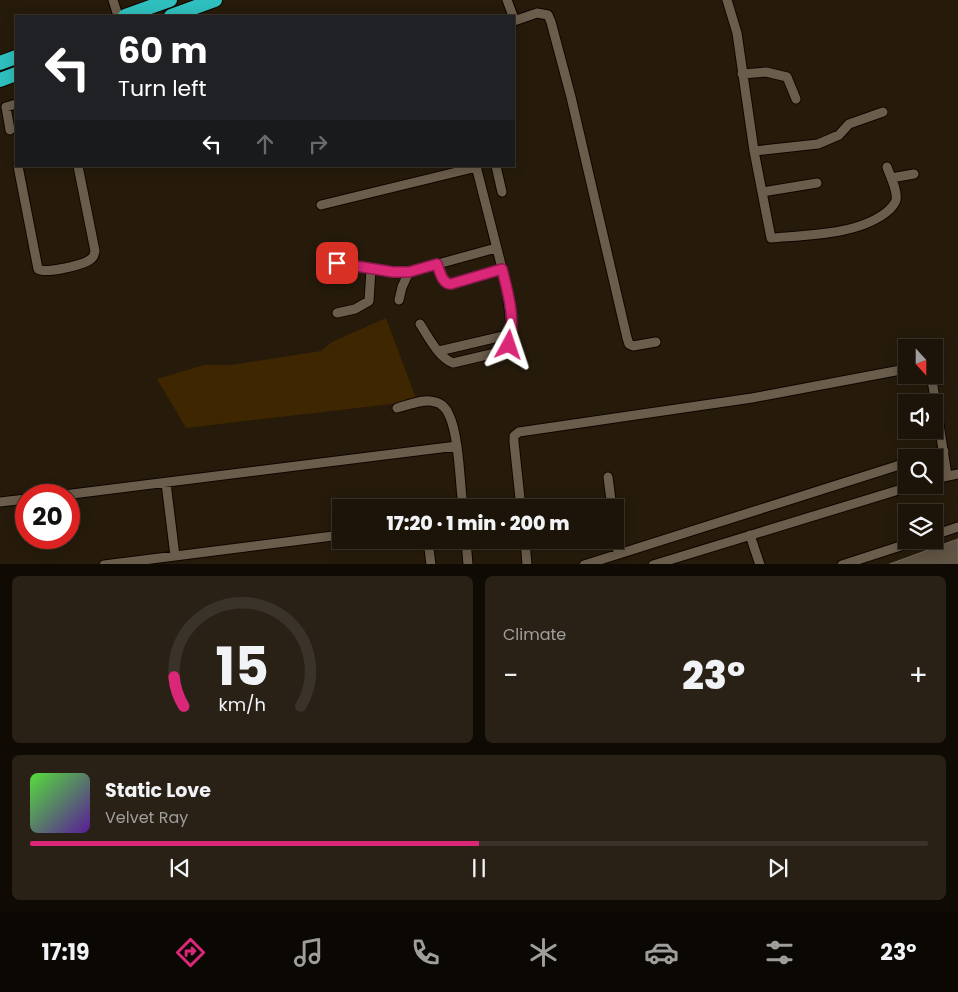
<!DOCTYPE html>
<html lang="en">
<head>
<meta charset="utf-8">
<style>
  :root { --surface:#1c1408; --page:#292116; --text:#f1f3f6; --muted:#a09e9c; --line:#3a3329; --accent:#db2777 }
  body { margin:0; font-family:Poppins,sans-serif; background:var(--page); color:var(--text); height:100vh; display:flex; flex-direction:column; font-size:19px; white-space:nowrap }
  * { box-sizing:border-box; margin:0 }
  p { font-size:16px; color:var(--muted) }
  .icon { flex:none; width:28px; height:28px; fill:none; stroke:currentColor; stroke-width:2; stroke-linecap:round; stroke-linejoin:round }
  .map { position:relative; height:564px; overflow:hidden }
  .drawer { display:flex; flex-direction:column; gap:12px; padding:12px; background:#0f0b04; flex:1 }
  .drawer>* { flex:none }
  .hud { position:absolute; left:15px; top:15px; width:500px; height:152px; border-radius:0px; box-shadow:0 2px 12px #0003,0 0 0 1px var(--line); background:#202124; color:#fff; overflow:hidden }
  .needle { width:32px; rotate:159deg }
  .buttons { position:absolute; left:898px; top:339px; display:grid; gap:10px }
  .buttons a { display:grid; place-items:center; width:45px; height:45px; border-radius:0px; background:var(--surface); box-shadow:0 2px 12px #0003,0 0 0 1px var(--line); font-size:25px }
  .speed { position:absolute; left:15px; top:484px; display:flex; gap:10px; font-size:25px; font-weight:700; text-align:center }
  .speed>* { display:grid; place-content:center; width:65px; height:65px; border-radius:50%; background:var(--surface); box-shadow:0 2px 12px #0003,0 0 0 1px var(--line); line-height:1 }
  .speed .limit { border:8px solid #d22; background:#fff; color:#111 }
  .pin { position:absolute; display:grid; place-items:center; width:42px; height:42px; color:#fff; margin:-21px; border-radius:10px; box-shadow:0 2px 8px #0006 }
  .me { position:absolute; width:55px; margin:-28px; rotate:5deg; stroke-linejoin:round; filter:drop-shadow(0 0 4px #0008) }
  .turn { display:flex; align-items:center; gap:18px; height:105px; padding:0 20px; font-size:22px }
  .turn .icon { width:65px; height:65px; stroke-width:2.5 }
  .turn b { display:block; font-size:35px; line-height:42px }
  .lanes { display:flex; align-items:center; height:48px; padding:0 20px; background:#0003; justify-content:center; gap:25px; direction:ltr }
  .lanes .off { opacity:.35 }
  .big { font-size:38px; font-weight:800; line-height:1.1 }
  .drawer .card { flex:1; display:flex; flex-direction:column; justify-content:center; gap:8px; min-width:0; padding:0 18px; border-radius:8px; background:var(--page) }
  .drawer .dial { align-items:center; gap:0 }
  .dial svg { height:130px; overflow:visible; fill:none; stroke:var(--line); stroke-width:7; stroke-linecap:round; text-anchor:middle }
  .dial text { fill:var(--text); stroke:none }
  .song { display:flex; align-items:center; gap:15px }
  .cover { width:60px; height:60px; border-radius:8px; background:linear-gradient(135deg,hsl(110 70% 55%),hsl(270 70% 35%)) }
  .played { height:5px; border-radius:2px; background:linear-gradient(90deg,var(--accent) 50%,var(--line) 50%) }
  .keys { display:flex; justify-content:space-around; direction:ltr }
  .heat { display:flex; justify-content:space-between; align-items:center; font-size:28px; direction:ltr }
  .drawer .tiles { flex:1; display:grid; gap:12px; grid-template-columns:1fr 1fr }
  .card:last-child { grid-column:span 2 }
  .trip { position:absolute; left:332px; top:499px; width:292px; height:50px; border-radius:0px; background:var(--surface); box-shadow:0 2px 12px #0003,0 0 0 1px var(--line); font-weight:800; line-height:50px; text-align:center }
  .tab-bar { display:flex; height:80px; justify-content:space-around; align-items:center; background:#0b0803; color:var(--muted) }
  .tab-bar .icon { width:35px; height:35px }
  .tab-bar .selected { color:var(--accent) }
  .tab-bar b { font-size:22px; color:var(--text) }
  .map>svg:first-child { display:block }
  .green { fill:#3e2600 }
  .building { fill:#605444; stroke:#756a5b }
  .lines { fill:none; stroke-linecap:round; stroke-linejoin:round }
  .minor-casing { stroke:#0f0500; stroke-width:11 }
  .highway-casing { stroke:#0f0500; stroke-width:16 }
  .minor { stroke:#6b5d4b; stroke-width:9 }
  .highway { stroke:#2fbfbe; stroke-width:14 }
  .route-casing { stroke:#8e194d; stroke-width:12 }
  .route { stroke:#db2777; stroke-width:9 }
</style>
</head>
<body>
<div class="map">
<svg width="958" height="565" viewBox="0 0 958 565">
  <rect width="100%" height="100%" fill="#261b0b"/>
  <path class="green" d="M386,318L417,401L186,428L157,379L204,365H231L321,351L332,342Z"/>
  <path class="building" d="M958,539V565H887Z"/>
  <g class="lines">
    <defs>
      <path id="minor" d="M113,0L118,16
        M507,0L513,16
        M727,0L737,33L754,151L771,238C807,235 861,235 889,210C892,207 895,204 896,200C898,191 890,176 887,167
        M514,21L537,13L548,15L551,22L571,97L627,338L629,344L633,346L656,342
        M742,74L766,72L787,77L796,99
        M10,130L6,107L16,104
        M754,151L818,144L839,135L849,124L883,112
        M18,166L38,269C45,274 86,265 92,258C94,257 94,254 95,251L78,166
        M496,166L502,192
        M891,178L914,174
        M762,192L817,183
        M321,205L477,167
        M324,260L381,271L409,272L496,248
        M437,264C440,272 442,284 451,284L502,269
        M399,300L402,287L409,272
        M337,313L355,309L369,301L371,269
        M420,324C428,336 438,357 453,363L504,351L509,345L512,334L507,288L476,166
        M439,351L512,334
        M930,375L932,380L947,475
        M397,408C408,405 425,398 435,402C441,403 447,409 449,415C459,435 460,484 463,508
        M923,458L944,451
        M608,477L612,508
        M934,479L958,474
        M166,483L175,556
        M64,495L457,446
        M0,502L26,499
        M521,508L514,442V436L519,432L752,398L906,369
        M750,535L760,565
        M934,535L958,527
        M616,539L618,553
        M428,540L431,565
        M466,540L468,565
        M525,540L527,565
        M104,565L341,535
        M584,565L906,463
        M653,565L915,485
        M842,565L919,540"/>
      <path id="highway" d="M125,16L170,0
        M171,16L215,0
        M0,63L16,57
        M0,80L16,74"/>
    </defs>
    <use href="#minor" class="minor-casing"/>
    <use href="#highway" class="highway-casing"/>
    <use href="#minor" class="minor"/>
    <use href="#highway" class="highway"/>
  </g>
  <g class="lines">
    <defs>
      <path id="route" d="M337,263L393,272H409L437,264C440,272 442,284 451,284L502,269C508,293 516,320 509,345"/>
    </defs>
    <use href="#route" class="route-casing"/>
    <use href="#route" class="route"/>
  </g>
</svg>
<div class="buttons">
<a><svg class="needle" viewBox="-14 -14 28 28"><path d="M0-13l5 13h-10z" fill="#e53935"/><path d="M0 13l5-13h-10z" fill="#a09e9c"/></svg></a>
<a><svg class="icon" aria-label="sound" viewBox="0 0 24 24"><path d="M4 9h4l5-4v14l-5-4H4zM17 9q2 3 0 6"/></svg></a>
<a><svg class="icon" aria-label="search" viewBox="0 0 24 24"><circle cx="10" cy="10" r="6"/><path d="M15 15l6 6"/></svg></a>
<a><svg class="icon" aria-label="layers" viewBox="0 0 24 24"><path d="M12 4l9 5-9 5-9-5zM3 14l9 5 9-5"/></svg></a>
</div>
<div class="speed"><div class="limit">20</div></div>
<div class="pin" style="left:337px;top:263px;background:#d93025"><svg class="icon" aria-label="arrive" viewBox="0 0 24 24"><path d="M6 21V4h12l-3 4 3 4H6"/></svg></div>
<svg class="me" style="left:509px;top:345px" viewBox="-20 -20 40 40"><path d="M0-17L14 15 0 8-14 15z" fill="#db2777" stroke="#fff" stroke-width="4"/></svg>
<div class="trip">17:20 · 1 min · 200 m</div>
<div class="hud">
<div class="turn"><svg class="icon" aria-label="left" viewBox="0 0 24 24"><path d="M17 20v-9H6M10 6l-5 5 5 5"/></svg><div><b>60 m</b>Turn left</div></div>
<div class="lanes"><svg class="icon" aria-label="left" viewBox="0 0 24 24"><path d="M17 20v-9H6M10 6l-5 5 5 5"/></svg><svg class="icon off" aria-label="ahead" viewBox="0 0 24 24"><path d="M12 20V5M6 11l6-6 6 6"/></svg><svg class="icon off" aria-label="right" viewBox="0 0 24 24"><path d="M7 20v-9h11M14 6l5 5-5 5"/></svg></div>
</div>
</div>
<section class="drawer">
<div class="tiles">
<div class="card dial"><svg viewBox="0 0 100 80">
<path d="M14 69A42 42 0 1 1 86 69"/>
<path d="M14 69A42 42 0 0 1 8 51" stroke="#db2777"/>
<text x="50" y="56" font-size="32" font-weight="700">15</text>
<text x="50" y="72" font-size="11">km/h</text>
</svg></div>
<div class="card"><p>Climate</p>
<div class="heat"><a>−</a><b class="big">23°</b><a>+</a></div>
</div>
<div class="card">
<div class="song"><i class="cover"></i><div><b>Static Love</b><p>Velvet Ray</p></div></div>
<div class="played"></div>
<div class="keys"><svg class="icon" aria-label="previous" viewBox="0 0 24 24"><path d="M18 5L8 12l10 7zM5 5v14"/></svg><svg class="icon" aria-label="pause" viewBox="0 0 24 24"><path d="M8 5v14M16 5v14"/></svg><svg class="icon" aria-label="next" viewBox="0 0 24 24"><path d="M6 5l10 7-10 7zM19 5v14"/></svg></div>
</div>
</div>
</section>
<nav class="tab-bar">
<b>17:19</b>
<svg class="icon selected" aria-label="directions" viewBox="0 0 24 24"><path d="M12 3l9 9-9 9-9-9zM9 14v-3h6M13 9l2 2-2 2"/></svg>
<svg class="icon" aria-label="music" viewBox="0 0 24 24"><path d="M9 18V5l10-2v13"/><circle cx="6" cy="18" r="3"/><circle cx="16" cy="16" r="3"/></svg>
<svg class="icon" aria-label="phone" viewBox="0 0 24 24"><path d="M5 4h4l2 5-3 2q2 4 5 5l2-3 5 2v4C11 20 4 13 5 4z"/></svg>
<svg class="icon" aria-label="climate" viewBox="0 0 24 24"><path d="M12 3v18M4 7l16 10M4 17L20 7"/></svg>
<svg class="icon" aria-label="car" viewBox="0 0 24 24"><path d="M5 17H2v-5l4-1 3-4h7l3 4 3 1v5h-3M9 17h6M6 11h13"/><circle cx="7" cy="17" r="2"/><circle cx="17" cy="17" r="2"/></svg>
<svg class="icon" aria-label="filters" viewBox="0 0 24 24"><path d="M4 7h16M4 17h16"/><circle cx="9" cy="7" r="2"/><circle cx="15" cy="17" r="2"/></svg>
<b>23°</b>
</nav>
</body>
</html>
